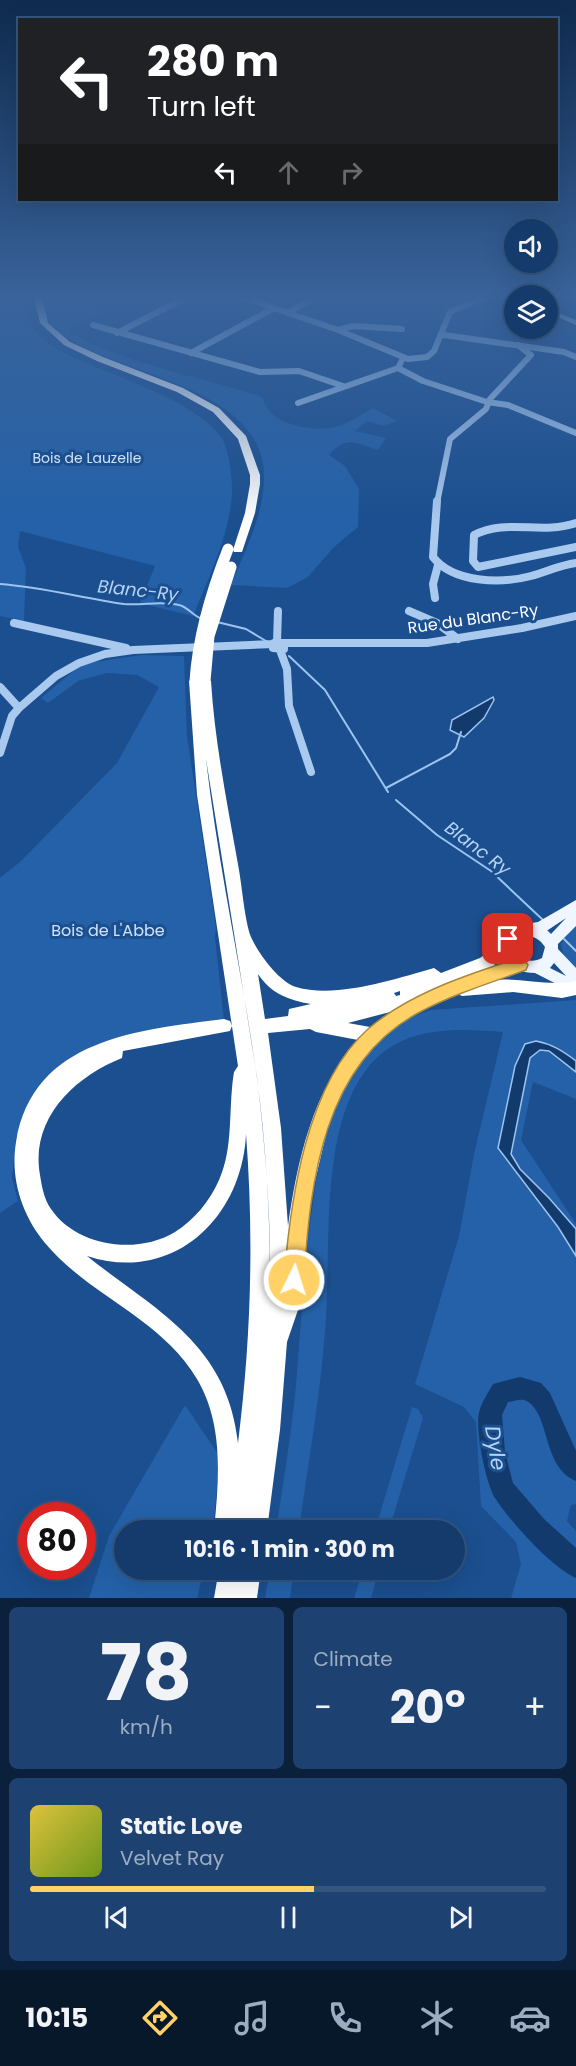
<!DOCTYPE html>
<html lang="en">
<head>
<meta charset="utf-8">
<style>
  :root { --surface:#143b6b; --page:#1d4271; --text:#f1f3f6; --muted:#9dadc1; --line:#33557e; --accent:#ffd166 }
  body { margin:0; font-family:Poppins,sans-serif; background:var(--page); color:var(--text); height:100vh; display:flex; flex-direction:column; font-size:22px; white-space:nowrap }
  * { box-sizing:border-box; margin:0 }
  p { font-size:20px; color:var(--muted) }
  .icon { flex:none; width:33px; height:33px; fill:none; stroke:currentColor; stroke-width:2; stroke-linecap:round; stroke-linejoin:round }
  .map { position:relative; height:1598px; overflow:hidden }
  .drawer { display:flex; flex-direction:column; gap:9px; padding:9px; background:#0b203b; flex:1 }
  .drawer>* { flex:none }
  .banner { position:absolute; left:18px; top:18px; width:540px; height:183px; border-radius:0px; box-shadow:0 6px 24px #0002,0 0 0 2px var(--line); background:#202124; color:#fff; overflow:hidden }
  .buttons { position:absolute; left:504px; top:219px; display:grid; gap:12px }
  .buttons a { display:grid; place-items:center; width:54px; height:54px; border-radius:50%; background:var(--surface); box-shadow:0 6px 24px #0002,0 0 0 2px var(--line); font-size:30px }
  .speed { position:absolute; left:18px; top:1502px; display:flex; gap:12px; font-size:30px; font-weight:700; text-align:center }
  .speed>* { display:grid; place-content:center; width:78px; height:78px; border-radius:50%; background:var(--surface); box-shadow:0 6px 24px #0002,0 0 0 2px var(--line); line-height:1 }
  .speed .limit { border:9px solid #d22; background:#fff; color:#111 }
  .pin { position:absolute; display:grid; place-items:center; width:51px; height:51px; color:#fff; margin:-26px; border-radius:12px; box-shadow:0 3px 9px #0006 }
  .me { position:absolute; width:66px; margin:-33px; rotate:4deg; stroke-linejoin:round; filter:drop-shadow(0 0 4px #0008) }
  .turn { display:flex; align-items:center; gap:21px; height:126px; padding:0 30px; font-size:27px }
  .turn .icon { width:78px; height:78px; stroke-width:2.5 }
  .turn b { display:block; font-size:42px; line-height:51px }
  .lanes { display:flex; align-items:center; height:57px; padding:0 30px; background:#0003; justify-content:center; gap:30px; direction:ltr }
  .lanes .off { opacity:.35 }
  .big { font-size:45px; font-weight:700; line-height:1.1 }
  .drawer .widget { flex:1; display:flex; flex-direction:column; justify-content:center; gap:9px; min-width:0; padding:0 21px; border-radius:9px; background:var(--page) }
  .drawer .dial { align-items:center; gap:0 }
  .dial b { font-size:78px; line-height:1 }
  .song { display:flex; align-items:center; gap:18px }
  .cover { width:72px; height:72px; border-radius:9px; background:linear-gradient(135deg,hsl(50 70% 55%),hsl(80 70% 35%)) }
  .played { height:6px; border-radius:3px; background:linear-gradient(90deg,var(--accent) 55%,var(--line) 55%) }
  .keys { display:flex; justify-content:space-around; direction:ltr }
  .heat { display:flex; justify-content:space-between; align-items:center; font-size:33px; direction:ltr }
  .drawer .tiles { flex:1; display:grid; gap:9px; grid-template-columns:1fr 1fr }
  .widget:last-child { grid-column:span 2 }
  .trip { position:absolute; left:114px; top:1520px; width:351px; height:60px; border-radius:30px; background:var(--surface); box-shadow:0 6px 24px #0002,0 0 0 2px var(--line); font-weight:700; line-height:60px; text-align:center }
  .tab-bar { display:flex; height:96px; justify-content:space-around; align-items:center; background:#08182b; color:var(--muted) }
  .tab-bar .icon { width:42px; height:42px }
  .tab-bar .on { color:var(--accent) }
  .tab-bar b { font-size:27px; color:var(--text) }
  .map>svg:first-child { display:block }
  .green { fill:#2461a8 }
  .water { fill:#123a6d; stroke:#9cc4f0; stroke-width:1.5 }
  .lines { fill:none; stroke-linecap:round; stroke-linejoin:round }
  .stream { stroke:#9cc4f0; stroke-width:2 }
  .river { fill:#123a6d; fill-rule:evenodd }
  .minor-far1 { stroke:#a9c9ee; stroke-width:6 }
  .minor { stroke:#a9c9ee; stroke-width:8 }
  .major { fill:#f0f6ff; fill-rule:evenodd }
  .highway { fill:#fff; fill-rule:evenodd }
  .highway-bridge { stroke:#fff; stroke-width:11 }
  .route { fill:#ffd166; stroke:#a68842; stroke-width:1.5 }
  .labels { text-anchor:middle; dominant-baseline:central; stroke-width:6; stroke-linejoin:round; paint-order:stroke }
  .far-park-label { font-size:14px; fill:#cfe3fa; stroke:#1b4f8f }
  .street-label { font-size:16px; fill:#fff; stroke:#1b4f8f }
  .park-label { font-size:16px; fill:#cfe3fa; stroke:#1b4f8f }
  .water-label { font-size:18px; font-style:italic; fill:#b5d3f5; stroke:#1b4f8f }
  .near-water-label { font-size:21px; font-style:italic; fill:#b5d3f5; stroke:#1b4f8f }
</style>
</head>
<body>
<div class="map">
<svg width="576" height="1598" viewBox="0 0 576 1598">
  <rect width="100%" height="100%" fill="#1b4f8f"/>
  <path class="green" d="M0,297H24C25,306 26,316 30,324C39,341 60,351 77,359C117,378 194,400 221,437C229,447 233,481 232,494C229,537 209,577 193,616L140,603L155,566L20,531L18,547L26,568L24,621L0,616Z
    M43,297H106L94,305L107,310L71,329L69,332C124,363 194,376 254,394L263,398C268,425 312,432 335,427C347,425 361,414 373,408L397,421L383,426L367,421L355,431L386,438L378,450C356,443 346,435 329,455L345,466L359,489L358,527L334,547L308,577L287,588L231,585C245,550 264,515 264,477C264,362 37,377 43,297Z
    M476,297L452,308L438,304H357L348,298Z
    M141,655L184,656L187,736L216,928L215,938L224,1021L115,1040L32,1102L16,1138L12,1178L18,1201L0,1213V878L20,862L117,763L159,687L137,675L107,673L78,681L48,703L41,698L82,664Z
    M576,927V971L564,957L561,944L569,932Z
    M576,1000V1099L533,1082L521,1140L576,1224V1504L571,1505L567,1521L576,1531V1598H511L521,1564L516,1542L481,1506L476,1422L464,1407L415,1384L459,1236L474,1154L503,1032C453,1028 400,1025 366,1070C318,1133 332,1256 325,1332C320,1398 308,1464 299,1530H276C284,1478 293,1425 297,1372C302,1313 305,1254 314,1195C327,1118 347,1037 431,1010Z
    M185,1405L220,1457L213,1530H124V1569H204L197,1598H89L109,1536Z
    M412,1407L418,1409L423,1418L389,1530H375Z
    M270,1569H294L290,1598H265Z
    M363,1569H379L371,1598H354Z"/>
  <path class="water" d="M493,697L494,700L484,718L464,737L450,730L452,720Z
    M536,1041C552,1044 563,1051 576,1061V1072L549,1051L540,1050L530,1058L511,1154L520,1169L549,1198L576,1229V1256L558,1227L498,1148L515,1066L525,1044Z"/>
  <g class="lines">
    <path class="stream" d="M0,584C42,587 82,598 124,604C143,606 160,600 179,605C188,607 193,616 202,619
      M217,622L246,629L266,641
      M289,656L325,690L388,792
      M386,788L450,754L456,748L461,732
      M396,800L437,835L491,871L543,920
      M564,939L576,951"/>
    <path class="river" d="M520,1377L541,1383L550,1393L576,1451V1481C542,1467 551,1416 527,1401C521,1398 514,1401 508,1402L502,1415L505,1452L513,1483L544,1519L576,1548V1578C552,1568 509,1520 495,1498C486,1484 475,1429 479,1413C481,1403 488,1393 493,1384Z"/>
    <path class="minor-far1" d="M242,297L338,330L408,359L427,357L434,351L450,312L484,297
      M288,313L315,297
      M93,325L260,372L299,371L343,386
      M338,330L353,326L402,329
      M117,333L187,297
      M444,335L564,352L576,357
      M191,353L274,308
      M403,358L398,368L423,381L487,402L508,405L576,433
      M298,403L398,368
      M437,503L450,439L486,409L490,399L531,355L518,345"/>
    <path class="minor" d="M437,501L433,557C453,583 501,584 531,576C546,572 560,565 576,563
      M576,523C540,535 507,518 474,535L473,561L478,567L576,547
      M435,598L433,584L438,565
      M409,611L437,623L458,639
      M14,623L126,648
      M277,642L278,611
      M274,643H284V649L273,648Z
      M284,643H427L522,628L576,616
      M280,650L287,669L289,706L311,772
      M0,687L19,708
      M0,753L12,716L19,708L56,676L79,663L105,654L133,650L274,644"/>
    <path class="major" d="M509,297H514V300Z
      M548,309L576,320V325L548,313Z
      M576,900V926L558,944V949L576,968V994L535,973C516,973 506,962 500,945L507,930L513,926L538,922ZM566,918L551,934L547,930H548ZM521,936C532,935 539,938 545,947L542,958C529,965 518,958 514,945L517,938ZM554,963L566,976L550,968Z"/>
    <path class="highway" d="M34,297H42L48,323L70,342L103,357L183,388L219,408L246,436L260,475V484L255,513L242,552H234L233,550L245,513L250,484V475L238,439L213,412L177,392L97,361L64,345L40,323Z
      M195,677L200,679L205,677L211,681C215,745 228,807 239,870C242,887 245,922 251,937C258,953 279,982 296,987C336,999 395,979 434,968L441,973L480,958L507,938L512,940L515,945L512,950L493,966L520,958L525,960L528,965L525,970L492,980C520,977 549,987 576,981V995L562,998L513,992L462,996L456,993L448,996L410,1016L379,1040L362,1059L347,1081L329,1122L311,1198L299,1307L287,1342L280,1430L267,1530H214C219,1479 224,1425 197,1379C161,1318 89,1296 45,1243C22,1215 10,1179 16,1142C33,1038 139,1030 224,1019L230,1021L232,1026L230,1031L123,1051L122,1058C74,1077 30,1119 40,1175C42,1187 44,1199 51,1209C77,1247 137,1255 175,1232C194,1220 210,1201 219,1180C234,1147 228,1107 234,1072L238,1066L197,795L189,681ZM206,759L257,1077C265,1145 271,1213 270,1281C270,1213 266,1145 257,1078C242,971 218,866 206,759ZM258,974C271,994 289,1000 311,1004L289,1009L288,1016L265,1019ZM400,991V995L396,996L394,993ZM390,1012L370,1027L348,1023ZM310,1029L316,1032L358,1040C313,1089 297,1162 288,1226L281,1128L268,1033ZM246,1134C254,1237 251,1340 238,1443C227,1343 156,1311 87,1256C172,1284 242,1219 246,1134Z
      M219,1569H261L257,1598H214Z"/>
    <path class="highway-bridge" d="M195,681C198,635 211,592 228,549
      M205,681L209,636L231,567"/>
  </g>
  <linearGradient id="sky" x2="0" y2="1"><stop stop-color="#0f2b4f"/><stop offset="0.57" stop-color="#39639b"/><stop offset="1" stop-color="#39639b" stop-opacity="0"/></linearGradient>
  <rect width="576" height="521" fill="url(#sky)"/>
  <path class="route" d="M508,932L513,934L516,950L528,965L526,970C490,983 454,994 420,1012C323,1063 310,1182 304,1280L301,1286L294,1289L287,1286L284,1280C290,1202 306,1084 368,1029C406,996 460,977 507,962C500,954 498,944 503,934Z"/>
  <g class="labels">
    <g class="far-park-label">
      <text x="87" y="458">Bois de Lauzelle</text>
    </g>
    <g class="street-label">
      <text transform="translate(473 619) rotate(-8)">Rue du Blanc-Ry</text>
    </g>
    <g class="park-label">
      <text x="108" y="930">Bois de L'Abbe</text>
    </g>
    <g class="water-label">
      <text transform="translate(138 590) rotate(6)">Blanc-Ry</text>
      <text transform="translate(478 848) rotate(37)">Blanc Ry</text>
    </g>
    <g class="near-water-label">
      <text transform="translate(496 1448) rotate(81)">Dyle</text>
    </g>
  </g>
</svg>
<div class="buttons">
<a><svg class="icon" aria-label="sound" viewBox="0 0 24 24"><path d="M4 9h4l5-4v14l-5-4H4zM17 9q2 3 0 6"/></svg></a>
<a><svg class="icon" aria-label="layers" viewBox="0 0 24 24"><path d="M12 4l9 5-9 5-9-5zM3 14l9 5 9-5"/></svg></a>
</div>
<div class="speed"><div class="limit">80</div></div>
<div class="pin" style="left:508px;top:939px;background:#d93025"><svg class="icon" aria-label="arrive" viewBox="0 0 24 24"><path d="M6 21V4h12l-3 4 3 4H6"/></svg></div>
<svg class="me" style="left:294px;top:1280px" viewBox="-20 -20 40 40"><circle r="17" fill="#ffd166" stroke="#fff" stroke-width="3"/><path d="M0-11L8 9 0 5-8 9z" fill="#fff"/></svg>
<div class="trip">10:16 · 1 min · 300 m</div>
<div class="banner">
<div class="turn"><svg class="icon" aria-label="left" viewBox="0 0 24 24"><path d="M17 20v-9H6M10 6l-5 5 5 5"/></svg><div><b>280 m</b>Turn left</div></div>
<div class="lanes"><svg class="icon" aria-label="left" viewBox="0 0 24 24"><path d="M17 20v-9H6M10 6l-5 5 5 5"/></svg><svg class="icon off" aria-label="ahead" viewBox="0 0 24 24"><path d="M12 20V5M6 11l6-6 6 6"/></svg><svg class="icon off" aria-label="right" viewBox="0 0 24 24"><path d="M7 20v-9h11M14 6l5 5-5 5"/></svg></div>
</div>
</div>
<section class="drawer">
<div class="tiles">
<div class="widget dial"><b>78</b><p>km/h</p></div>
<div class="widget"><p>Climate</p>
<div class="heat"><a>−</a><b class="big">20°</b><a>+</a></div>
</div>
<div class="widget">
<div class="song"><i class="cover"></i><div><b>Static Love</b><p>Velvet Ray</p></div></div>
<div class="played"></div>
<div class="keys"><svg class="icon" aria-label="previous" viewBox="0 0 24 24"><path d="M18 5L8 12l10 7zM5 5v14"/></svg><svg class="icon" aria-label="pause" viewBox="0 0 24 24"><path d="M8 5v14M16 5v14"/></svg><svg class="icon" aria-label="next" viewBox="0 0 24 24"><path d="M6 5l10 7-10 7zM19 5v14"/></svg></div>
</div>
</div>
</section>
<nav class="tab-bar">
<b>10:15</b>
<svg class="icon on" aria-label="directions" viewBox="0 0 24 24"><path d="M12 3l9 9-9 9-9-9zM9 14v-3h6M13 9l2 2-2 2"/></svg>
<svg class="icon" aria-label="music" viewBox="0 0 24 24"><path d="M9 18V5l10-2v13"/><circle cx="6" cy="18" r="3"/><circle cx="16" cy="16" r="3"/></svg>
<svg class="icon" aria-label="phone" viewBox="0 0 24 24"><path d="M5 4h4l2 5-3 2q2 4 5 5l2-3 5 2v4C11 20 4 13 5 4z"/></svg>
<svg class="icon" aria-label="climate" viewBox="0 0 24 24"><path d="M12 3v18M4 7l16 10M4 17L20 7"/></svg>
<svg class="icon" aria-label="car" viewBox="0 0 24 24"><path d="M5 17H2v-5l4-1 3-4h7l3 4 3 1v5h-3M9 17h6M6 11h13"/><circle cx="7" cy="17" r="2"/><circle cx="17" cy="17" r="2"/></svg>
</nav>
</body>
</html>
